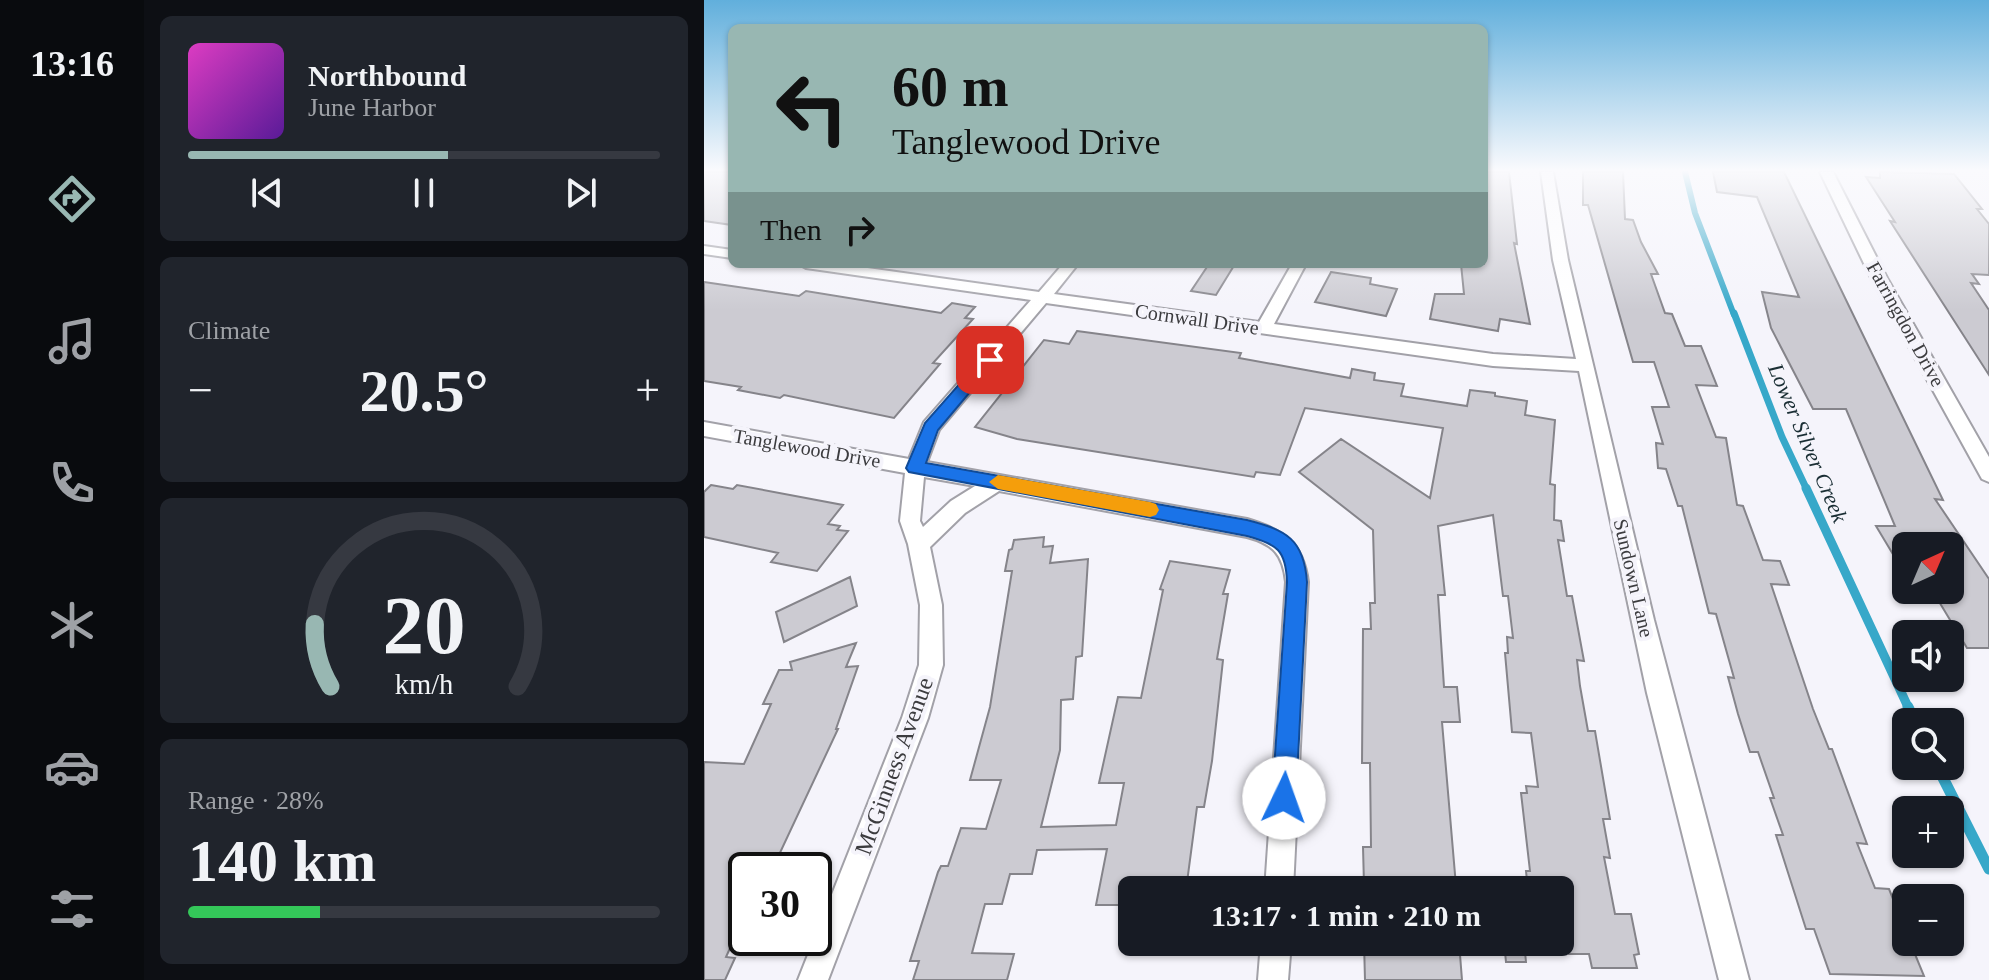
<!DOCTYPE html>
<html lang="en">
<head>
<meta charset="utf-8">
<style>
  :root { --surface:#171b24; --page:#20242c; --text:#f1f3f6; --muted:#9ea1a6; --line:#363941; --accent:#98b7b2 }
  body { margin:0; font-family:Georgia,serif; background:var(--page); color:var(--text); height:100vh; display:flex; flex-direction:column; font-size:30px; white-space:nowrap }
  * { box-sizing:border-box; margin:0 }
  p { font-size:26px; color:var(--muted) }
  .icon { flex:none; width:44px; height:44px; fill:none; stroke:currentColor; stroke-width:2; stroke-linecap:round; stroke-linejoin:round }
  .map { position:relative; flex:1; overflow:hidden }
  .panel { display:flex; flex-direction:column; gap:16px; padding:16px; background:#0d0f14; width:560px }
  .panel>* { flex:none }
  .top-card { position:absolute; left:24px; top:24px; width:760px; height:244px; border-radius:12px; box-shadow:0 2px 6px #0004; background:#98b7b2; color:#111; overflow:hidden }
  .needle { width:52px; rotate:44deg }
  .controls { position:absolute; left:1188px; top:532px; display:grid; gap:16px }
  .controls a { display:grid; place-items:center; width:72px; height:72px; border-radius:12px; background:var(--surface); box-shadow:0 2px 6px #0004; font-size:40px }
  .speed { position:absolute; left:24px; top:852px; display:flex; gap:16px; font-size:40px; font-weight:700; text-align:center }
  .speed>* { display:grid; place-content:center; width:104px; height:104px; border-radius:50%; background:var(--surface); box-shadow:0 2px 6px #0004; line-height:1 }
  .speed .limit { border:4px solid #111; border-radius:12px; background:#fff; color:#111 }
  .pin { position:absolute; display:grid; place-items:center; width:68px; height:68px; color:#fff; margin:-34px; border-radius:16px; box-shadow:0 4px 12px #0006 }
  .me { position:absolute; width:88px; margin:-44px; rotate:3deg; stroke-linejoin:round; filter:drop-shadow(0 0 6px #0008) }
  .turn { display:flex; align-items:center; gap:28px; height:168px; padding:0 32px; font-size:36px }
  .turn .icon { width:104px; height:104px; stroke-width:2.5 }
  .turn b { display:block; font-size:56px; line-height:68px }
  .then { display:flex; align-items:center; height:76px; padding:0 32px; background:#0003; gap:16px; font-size:30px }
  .big { font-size:60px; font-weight:700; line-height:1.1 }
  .panel .card { flex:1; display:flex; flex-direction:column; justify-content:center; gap:12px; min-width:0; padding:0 28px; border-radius:12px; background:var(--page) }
  .panel .dial { align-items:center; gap:0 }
  .dial svg { height:208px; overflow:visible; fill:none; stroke:var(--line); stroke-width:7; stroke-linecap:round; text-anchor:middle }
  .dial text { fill:var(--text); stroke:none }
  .song { display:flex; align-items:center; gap:24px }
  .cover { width:96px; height:96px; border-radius:12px; background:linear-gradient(135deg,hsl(310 70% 55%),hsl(270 70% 35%)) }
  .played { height:8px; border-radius:4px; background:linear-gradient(90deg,var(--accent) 55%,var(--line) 55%) }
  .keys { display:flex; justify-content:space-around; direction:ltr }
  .heat { display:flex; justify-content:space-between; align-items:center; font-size:44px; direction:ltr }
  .charge { height:12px; border-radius:6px; background:linear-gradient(90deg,#34c759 28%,var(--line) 0) }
  .trip { position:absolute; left:414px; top:876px; width:456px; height:80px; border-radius:12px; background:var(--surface); box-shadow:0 2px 6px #0004; font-weight:700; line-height:80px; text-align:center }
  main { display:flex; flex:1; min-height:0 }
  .tabs { display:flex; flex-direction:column; width:144px; justify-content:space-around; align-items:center; background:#090b0e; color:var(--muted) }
  .tabs .icon { width:56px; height:56px }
  .tabs .selected { color:var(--accent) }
  .tabs b { font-size:36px; color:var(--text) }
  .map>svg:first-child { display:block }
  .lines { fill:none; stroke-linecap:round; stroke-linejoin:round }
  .stream-far3 { stroke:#37a8c9; stroke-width:6 }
  .stream-far2 { stroke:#37a8c9; stroke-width:7 }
  .stream-far1 { stroke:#37a8c9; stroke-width:9 }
  .stream { stroke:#37a8c9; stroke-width:11 }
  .building { fill:#cccbd2; stroke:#85848a; stroke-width:2 }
  .minor-casing { stroke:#a2a1a8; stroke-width:4 }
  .minor { fill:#fff; fill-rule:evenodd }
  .route { fill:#1a73e8; stroke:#114b97; stroke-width:2 }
  .slow { fill:#f59e0b }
  .labels { text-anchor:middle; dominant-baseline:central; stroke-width:8; stroke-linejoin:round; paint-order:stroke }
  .street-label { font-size:20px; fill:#3c3c3f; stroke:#f5f4fb }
  .water-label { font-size:22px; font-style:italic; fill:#1a2e34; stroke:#f5f4fb }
  .near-street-label { font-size:24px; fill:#3c3c3f; stroke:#f5f4fb }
</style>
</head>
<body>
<main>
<nav class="tabs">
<b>13:16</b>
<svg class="icon selected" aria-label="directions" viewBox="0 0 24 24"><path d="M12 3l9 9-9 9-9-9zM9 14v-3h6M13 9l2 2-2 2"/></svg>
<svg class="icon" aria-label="music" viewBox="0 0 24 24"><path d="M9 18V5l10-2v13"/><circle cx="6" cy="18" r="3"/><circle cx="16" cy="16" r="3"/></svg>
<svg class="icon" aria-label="phone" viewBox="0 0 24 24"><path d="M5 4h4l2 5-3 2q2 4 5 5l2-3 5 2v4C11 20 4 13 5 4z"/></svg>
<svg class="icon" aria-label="climate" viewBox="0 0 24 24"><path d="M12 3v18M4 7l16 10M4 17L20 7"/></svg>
<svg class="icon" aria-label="car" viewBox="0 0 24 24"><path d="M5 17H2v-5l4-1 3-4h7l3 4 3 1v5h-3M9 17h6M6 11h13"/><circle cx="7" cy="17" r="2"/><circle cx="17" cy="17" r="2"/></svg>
<svg class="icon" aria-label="filters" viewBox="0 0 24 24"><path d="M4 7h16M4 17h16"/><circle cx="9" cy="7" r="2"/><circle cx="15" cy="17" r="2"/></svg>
</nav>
<section class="panel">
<div class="card">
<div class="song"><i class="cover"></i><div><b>Northbound</b><p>June Harbor</p></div></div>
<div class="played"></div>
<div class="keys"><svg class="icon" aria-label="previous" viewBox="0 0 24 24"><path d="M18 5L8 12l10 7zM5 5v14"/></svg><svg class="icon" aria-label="pause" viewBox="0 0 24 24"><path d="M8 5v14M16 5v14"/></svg><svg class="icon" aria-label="next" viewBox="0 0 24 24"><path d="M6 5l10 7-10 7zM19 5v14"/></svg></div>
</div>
<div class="card"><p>Climate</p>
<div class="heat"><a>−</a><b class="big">20.5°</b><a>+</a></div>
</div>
<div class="card dial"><svg viewBox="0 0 100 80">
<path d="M14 69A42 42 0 1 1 86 69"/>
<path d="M14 69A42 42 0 0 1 8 45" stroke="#98b7b2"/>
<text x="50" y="56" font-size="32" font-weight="700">20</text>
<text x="50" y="72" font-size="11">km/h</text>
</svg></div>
<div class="card"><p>Range · 28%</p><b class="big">140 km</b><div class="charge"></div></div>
</section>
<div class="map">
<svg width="1285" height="980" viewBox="0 0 1285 980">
  <rect width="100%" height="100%" fill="#f5f4fb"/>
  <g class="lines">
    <path class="stream-far3" d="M981,172L991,213L1030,315"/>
    <path class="stream-far2" d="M1030,313L1078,437L1103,490"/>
    <path class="stream-far1" d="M1102,488L1205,709"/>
    <path class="stream" d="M1204,707L1211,722
      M1233,766L1285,869"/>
  </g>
  <path class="building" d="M0,172H28V225L0,221Z
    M780,172H805L813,244L810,243L826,324L796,319L794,331L726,319L731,294H760L757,264H780Z
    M879,172H919L921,219L929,220L937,242L954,274H947L961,313L968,314L981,346H997L1013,386L992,385L1012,437L1022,438L1033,505L1039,506L1059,560L1076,561L1085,585L1067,584L1109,709L1125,749H1128L1163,844L1153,843L1171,888L1185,889L1202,931V942H1206L1220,976L1126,974L1110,929H1102L1072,835H1079L1066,798H1070L1054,752H1046L1034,714L1024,677L1030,678L1012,614L1005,613L978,506H974L962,469L954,468L952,443L959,444L948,407H965L950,362H929L884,205H879Z
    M1009,172H1080L1239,500L1231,499L1285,579V648H1263L1228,590H1246V546H1202V576L1172,526H1191L1142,409H1109L1067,328L1058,292L1095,297L1053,197L1013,192Z
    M1176,172L1250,174L1278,209H1273L1285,224V275L1268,274L1275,284L1267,283L1285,310V375L1186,221L1191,222L1162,177L1176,178Z
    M505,264H531L512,295L487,291Z
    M627,272L667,278L666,284L693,289L682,316L611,302Z
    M0,282L95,296L102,291L237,313L248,303L271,307L261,318L269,319L229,363L236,364L190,418L80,395L76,398L34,390L37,387L0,381Z
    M373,331L537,353L535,358L646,378L648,369L671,373L670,380L700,384L697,396L763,406L766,390L791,393V396L823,401L821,415L851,420L846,484L851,485L850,520L857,521L860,541L854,540L863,596H868L880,661L873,660L876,686L884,731H891L906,819H899L906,858L900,857L911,914H927L935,954L930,955L933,968H888L885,954H865L864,950H856V890H824L822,871H826L817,793H823L822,786L834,787L827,733L808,732L801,653H804L803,637L809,638L804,596H799L789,515L734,526L741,595H734L740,687H753L756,722H738L752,886L660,885L659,847H667L666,763H658L659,629H667L666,603H671L669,530L595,472L637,439L726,498L739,428L601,408L576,475L552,472L550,477L313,439L271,427L340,340L365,344Z
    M7,485L29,489L33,485L139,505L124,524L136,526L133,530L144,531L113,571L67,562L74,553L0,537V492Z
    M340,537L339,547L349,546L346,563L384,559L378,656L372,657L369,699L357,700L356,750L337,827L412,825L420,783H395L414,697L437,698L459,590L456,589L466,561L526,570L519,594H524L513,659L519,660L508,761L500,807H493L482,890H428V905H392L403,849L333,850L328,874H306L298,904H281L268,953L310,954L303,980H209L215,961H206L234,872L237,866H244L257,828L282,829L297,780H266L286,707L308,571H301L305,550L308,549L310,540Z
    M146,577L153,606L80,642L72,612Z
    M152,643L142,667L154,666L132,729H134L74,857H66L60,870H42V913L22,957L31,958L21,980H0V762L40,764L67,704H59L75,670H88L86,662Z
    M660,942H755L758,980H661Z
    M800,942H820L822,962H802Z"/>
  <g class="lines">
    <defs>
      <path id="minor" d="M837,172H849L864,260L950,620L1045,980H1015L943,693L875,371L789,366L342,303L235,430L223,462L543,519C580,530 599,542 604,582L589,890H561L582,582C579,554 569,544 543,537L295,491L261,513L226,547L238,605L239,665L224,718L124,980H94L198,718L215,665L216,605L204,544L196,521L201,473L0,436V422L205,459L220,422L327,300L102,268L95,264H135L335,292L359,264H374L350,294L555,322L588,264H602L570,324L789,354L872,359L849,260ZM220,477L271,486L247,501L219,527L216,521Z
        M1116,172H1129L1183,278L1285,457V482L1278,479L1167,278Z
        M0,246L28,250V258L0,254Z
        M557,942H587L584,980H554Z"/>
    </defs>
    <use href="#minor" class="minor-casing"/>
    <use href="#minor" class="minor"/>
  </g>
  <linearGradient id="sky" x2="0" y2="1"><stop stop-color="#61afdc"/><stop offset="0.55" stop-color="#fafafd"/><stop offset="1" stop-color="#fafafd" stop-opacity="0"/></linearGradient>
  <rect width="1285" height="310" fill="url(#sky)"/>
  <path class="route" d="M286,354L293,360L234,430L222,463L543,520C582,530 600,539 603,582L592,798L589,806L580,810L572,806L568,798L583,582C582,550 573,544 543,536L205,472L202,468L221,423L280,356Z"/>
  <path class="slow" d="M294,475L446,502L452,504L455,510L452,515L446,517L294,489L285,482Z"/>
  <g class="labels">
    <g class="street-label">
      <text transform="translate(493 319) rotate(8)">Cornwall Drive</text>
      <text transform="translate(1202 324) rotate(61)">Farringdon Drive</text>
      <text transform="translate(103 448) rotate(10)">Tanglewood Drive</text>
      <text transform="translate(930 578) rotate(77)">Sundown Lane</text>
    </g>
    <g class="water-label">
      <text transform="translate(1104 443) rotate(67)">Lower Silver Creek</text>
    </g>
    <g class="near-street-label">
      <text transform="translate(190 766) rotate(-70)">McGinness Avenue</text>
    </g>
  </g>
</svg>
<div class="controls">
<a><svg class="needle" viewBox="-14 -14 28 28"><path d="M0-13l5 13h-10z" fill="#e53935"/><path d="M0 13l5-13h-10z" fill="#9ea1a6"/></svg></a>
<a><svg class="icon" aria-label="sound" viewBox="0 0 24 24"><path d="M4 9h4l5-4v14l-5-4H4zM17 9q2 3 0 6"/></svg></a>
<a><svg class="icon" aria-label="search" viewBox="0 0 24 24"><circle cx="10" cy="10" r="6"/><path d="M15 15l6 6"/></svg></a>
<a>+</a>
<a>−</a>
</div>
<div class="speed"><div class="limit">30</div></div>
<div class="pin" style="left:286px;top:360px;background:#d93025"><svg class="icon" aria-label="arrive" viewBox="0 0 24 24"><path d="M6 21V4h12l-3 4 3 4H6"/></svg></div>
<svg class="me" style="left:580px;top:798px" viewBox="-20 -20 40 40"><circle r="19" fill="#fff"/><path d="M0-13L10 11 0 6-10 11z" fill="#1a73e8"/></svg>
<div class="trip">13:17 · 1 min · 210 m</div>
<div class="top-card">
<div class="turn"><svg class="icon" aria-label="left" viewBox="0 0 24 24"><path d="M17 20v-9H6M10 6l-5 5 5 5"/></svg><div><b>60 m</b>Tanglewood Drive</div></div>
<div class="then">Then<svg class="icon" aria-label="right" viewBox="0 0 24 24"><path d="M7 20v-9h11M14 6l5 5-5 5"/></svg></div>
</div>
</div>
</main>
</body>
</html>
